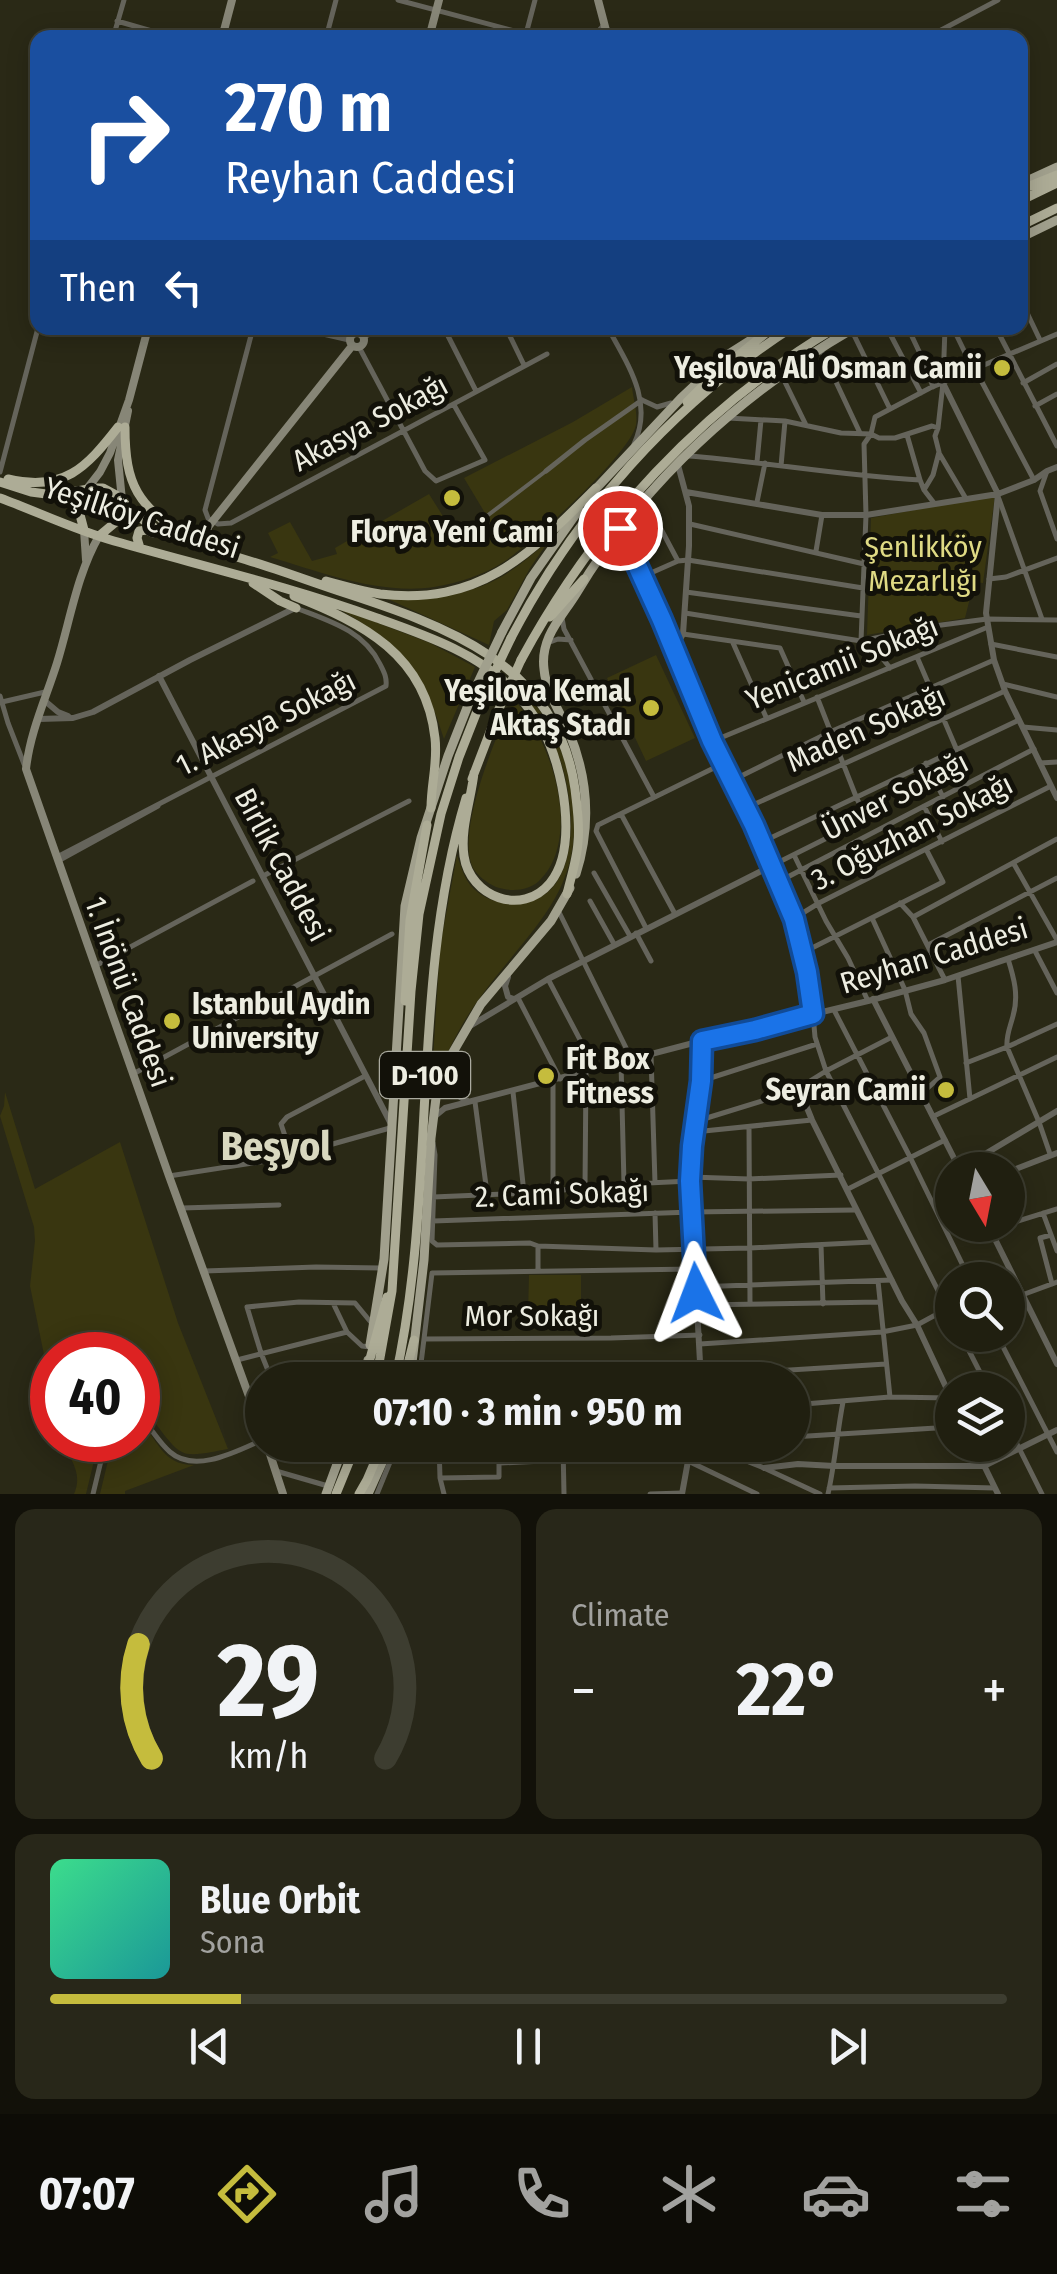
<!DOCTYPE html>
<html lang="en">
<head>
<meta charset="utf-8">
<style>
  :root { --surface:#201f10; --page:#282719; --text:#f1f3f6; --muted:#a2a29f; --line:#3d3d30; --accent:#c5bc3d }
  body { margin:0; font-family:"Fira Sans Condensed",sans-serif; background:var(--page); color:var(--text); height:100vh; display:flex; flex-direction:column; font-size:38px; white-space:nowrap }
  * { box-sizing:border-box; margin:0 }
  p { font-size:32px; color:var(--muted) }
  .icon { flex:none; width:55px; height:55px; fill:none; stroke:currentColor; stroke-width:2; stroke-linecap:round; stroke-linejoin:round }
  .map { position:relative; height:1494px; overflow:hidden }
  .details { display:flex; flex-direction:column; gap:15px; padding:15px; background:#121109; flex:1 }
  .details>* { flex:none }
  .guide { position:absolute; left:30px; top:30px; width:998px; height:305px; border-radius:20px; box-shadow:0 5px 25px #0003,0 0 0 2px var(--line); background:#1a4fa0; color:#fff; overflow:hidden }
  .needle { width:65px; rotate:170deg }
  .controls { position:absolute; left:935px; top:1152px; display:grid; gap:20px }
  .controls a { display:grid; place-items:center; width:90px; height:90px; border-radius:50%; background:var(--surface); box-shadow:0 5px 25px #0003,0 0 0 2px var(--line); font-size:50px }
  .speed { position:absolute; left:30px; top:1332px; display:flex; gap:20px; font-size:50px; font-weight:700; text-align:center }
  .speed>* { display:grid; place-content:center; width:130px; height:130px; border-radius:50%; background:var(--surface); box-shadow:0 5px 25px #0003,0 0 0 2px var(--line); line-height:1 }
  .speed .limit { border:15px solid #d22; background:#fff; color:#111 }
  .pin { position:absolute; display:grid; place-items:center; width:85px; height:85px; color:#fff; margin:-42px; border:5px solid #fff; border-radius:50%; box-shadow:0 2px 10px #0007 }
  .me { position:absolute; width:110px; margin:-55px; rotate:357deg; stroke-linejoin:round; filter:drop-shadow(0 0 8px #0008) }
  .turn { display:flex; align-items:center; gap:35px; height:210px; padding:0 30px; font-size:45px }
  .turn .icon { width:130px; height:130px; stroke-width:2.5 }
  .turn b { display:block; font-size:70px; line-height:85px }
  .then { display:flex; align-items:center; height:95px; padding:0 30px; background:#0003; gap:20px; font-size:38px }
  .big { font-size:75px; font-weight:700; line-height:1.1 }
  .details .card { flex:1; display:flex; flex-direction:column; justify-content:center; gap:15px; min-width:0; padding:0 35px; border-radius:20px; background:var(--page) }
  .details .dial { align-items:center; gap:0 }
  .dial svg { height:260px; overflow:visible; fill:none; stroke:var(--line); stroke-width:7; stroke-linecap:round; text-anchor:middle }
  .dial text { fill:var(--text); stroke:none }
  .song { display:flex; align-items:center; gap:30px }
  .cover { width:120px; height:120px; border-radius:15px; background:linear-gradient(135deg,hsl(150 70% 55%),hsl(180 70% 35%)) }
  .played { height:10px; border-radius:5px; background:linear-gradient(90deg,var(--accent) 20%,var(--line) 20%) }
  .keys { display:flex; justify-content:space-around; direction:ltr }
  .heat { display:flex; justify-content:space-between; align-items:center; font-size:55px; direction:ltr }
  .details .tiles { flex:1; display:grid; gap:15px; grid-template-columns:1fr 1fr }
  .card:last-child { grid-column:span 2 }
  .trip { position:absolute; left:245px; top:1362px; width:565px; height:100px; border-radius:50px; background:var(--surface); box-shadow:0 5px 25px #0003,0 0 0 2px var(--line); font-weight:700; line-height:100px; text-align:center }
  .tabs { display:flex; height:160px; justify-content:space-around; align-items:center; background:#0d0c06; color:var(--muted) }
  .tabs .icon { width:70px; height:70px }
  .tabs .selected { color:var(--accent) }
  .tabs b { font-size:45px; color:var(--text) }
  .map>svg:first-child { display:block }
  .green { fill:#393610 }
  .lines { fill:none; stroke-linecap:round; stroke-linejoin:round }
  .pedestrian { stroke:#65645b; stroke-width:4 }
  .minor { stroke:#65645b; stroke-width:5 }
  .tertiary { stroke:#65645b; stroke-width:6 }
  .secondary { stroke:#878677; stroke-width:8 }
  .primary { stroke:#a1a08d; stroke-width:9 }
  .trunk { stroke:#adac96; stroke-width:9 }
  .primary-bridge { stroke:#a1a08d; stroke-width:9 }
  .trunk-bridge { stroke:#adac96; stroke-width:9 }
  .route-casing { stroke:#114b97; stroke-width:25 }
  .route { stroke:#1a73e8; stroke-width:18 }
  .poi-dot { fill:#c5bc3d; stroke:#121109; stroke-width:4 }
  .labels { text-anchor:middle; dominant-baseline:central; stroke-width:10; stroke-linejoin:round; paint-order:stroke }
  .shield { fill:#121109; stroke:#ababa0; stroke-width:2.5 }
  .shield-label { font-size:28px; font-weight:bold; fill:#edede1 }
  .poi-label { font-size:30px; font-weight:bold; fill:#edede1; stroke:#121109; text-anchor:end }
  .street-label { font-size:30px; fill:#edede1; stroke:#121109 }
  .park-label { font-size:30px; fill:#dfda84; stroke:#121109 }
  .district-label { font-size:40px; font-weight:bold; fill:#d9d8bf; stroke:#121109 }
</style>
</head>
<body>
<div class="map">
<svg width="1057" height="1494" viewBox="0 0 1057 1494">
  <rect width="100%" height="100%" fill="#2a2916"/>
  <path class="green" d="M632,387C633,398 638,413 636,425C630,454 533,542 505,561C484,575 458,583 434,587C379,595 321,572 270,557L278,553L268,533L290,522L312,561L337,554L335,548L429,494L446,521L442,526L449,540L455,538L461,547L474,542L479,545L485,543L494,528L464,478L573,422Z
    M995,495L983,583L974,582L965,618L867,635L871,518Z
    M550,539L530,568L507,610L494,621L489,645L388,599C431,599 475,596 512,570C525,561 538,550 550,539Z
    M336,607L430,643L475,667L444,739C422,666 400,645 336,607Z
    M656,655L695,738L646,761L607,678Z
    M519,685C546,714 564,747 571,786C589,893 531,925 476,1003C457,1030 443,1061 431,1092L440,947L457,855C461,866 464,880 474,889C496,910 538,909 556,883C578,851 572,797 561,762C552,736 533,713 517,689Z
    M513,699C551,736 584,838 539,881C528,891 511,892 496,887C487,883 478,876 473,868C455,832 497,734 513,699Z
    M5,1092L35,1189L120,1142L178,1323L228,1449C216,1451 201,1455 189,1454C170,1453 157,1417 138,1407V1355H52V1394L30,1286L35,1241L34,1227L0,1116L4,1106Z
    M529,1275H581V1309L528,1314Z
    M138,1419C158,1438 161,1465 194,1465L125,1491V1494H100L113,1440H138Z
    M63,1440H99L86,1494H74C84,1471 68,1459 63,1440Z"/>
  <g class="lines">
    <path class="pedestrian" d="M448,538L479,522L546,471"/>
    <path class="minor" d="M398,0L526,34L535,0
      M117,21L176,38
      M113,38L124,0
      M326,38L336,0
      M592,38L604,25
      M926,38L998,0
      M1020,298L1040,340
      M253,328L205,510L208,518L218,524L231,523L547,354
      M297,328L349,340
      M444,328L476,391
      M506,328L524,365
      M608,328C628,365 654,402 634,444
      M887,328L921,393
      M908,328L925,364L933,387
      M953,328L973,369
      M996,328L1057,446
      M852,331L890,409
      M364,337L382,328
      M359,347L425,471L436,481L485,460L454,405
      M821,350L860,433
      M975,369L1034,480
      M781,374L806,425
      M1023,383L1057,364
      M642,400L657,407L671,403
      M1035,406L1057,394
      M728,418L785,421L841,433L871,434L879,438H895L932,426L938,428
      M907,435L920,480
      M939,453L965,497
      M689,456C766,462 842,476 920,480L924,490
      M757,462L761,420
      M781,466L785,421
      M546,471L585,440L642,400
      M1047,471L1040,491L1057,539
      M0,472L38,328
      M645,499L678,561
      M999,499L1042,619
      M757,502L765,463
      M934,503L924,490L933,475L939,452L935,436L938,428L943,383L945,328
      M690,524L864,564
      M816,551L822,515
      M644,576L678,561L688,560L863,588
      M989,579L1006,577L1057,558
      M686,592L861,616
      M685,613L861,641L934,626L987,619L1057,620
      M562,618L564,629L654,797
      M683,634L780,648L804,702
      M550,642L558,639L571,640
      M733,643L766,717
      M991,644L1057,657
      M917,657L956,748
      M890,668L876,650L861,641L866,515L864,444L871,434L875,417L930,388L1057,334
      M1003,684L1057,697
      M0,696L8,723L24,764
      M2,702L45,692
      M1023,727L1057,730
      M713,741L988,627
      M926,763L943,797
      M1040,763L1057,762
      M733,780L830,732L994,660
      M924,806L942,842
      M746,808L1005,691
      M621,814L675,914
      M760,843L1019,720
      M794,855L826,921L848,958L868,1001
      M57,857L386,686C387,677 384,672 380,664C363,630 329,621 296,608
      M58,861L158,806
      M1014,864L1057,940
      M771,866L863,820L864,812L857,799L817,697
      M594,873L630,936
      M263,876L409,801
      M778,882L1034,749
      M590,901L614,944
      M900,903L913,917L945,980
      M558,910L632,1060
      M913,917L1057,839
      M872,918L905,990L911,1014L924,1033L940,1077L921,1094
      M793,919L819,903L1051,786
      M646,928L596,831L598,825L724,763
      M636,933L651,961
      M928,945L1057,878
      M1035,951L1057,993
      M802,953L943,882L927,851
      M1008,959C1014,978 1019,996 1013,1016C1010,1028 1006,1035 1007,1047L1039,1122L1050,1154
      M95,966L253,881
      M958,976L970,1099
      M548,979L596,1070
      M518,998L560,1079
      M834,1010L910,1157L970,1280
      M813,1014L815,1037L826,1071L952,1318
      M651,1055L655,1183
      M621,1063L624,1184
      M966,1063L1007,1047L1057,1024
      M133,1074L392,934
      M553,1081V1192
      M701,1081L817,1044
      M513,1092L524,1193
      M475,1102L487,1193
      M934,1116L1057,1057
      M697,1121L794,1091L826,1071L892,1037
      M749,1127L750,1303
      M694,1132L812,1120
      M433,1143L435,1155L432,1241L437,1245L530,1243L538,1246L656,1250L750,1248L872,1242
      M292,1157L281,1124L287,1117L365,1076
      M169,1176L279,1159L390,1128
      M691,1177L749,1179L841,1175
      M585,1186L586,1072
      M848,1189L945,1140
      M433,1197L553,1192L585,1186L690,1181
      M182,1208L279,1205
      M655,1213L656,1250
      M1043,1213L1057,1251
      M433,1221L692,1212L855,1210
      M1008,1224L1057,1209
      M1051,1235L1040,1238L1052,1284
      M821,1245L823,1304
      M538,1270V1246
      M204,1271L316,1267L381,1268
      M878,1281L890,1397
      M695,1287L892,1280
      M1022,1295L1057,1282
      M333,1303L347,1332L362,1346L370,1347
      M698,1305L880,1302
      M961,1335L989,1390
      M997,1335L1057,1452
      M424,1339L611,1338L700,1335
      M700,1344L882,1332L917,1325L952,1306
      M237,1360L347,1332
      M420,1366L497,1373L613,1377L702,1372L710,1374L742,1373L886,1364
      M365,1367L280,1379L271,1378L261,1353L247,1307L299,1302L355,1303L374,1326
      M419,1380L432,1273L695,1269
      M792,1405L890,1397L951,1398
      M138,1415C150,1425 157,1441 170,1452C195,1474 237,1451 262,1440
      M1008,1426L1042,1494
      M792,1437L952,1427
      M439,1445L440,1478L444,1494
      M563,1445L564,1494
      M653,1445V1449
      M706,1445L764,1468L820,1494
      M688,1461L757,1494
      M500,1463L564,1460
      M276,1471L328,1486
      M440,1478L499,1477V1445
      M829,1488L915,1486L995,1488
      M93,1494L106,1440
      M377,1494L397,1445
      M650,1494L682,1493
      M828,1494C835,1463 837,1433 843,1402"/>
    <path class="tertiary" d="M943,383L998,494L986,613L994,660L1005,691L1057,798
      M686,492L822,515H866L998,494L1034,480L1047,471L1057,467
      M621,529L644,576L713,741L753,825L793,919L807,972L813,1014
      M675,648L683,634L689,546V506L678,465
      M159,676L390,1122
      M45,701L58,712L68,716
      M39,719L73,718L93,712L190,660L295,608
      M508,977L505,986L508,997L514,999
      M873,999L960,1170
      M470,1026L548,979L771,866
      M457,1053C451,1072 446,1093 468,1101
      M799,1088L812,1120L902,1301L917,1325L952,1400
      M434,1117L445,1108L701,1041L868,1001L945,980L1057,942
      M960,1169L1057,1111
      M1008,1172L1057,1153
      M988,1225L1057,1364
      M701,1380L690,1181L692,1146L701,1081V1041
      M974,1445L998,1494
      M764,1468L798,1464L834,1466H984L1057,1430
      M682,1494L688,1461L695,1445"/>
    <path class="secondary" d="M598,0L608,38
      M222,38L232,0
      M429,38L439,0
      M350 340a7 7 0 1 1 14 0a7 7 0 1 1-14 0Z
      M86,490L100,472L110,453L129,400L148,328
      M122,500L118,460L128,411
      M84,530L86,560
      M99,536C77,574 70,621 57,663C46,698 30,732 26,769L169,1176L262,1432
      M219,552L207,536L208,527L352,346
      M267,1445L283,1494"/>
    <path class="primary" d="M1020,184L1057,167
      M1020,238L1057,220
      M591,494L681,398L727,355L757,336
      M502,632L531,578L579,510
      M576,874C591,827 588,778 569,732C560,712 546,692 544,669C540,638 561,618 576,594C643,482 742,393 854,328
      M370,1345L384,1259L405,906L421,838L448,756L472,695
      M366,1380L368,1360
      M410,1380L424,1260L431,1138L437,1090L449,1059L481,1004L551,921L570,888
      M326,1494L344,1445
      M368,1494L390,1445"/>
    <path class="trunk" d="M1020,190L1057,175
      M1020,201L1057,183
      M1020,226L1057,208
      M687,402L713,376L772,328
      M125,427C125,486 138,506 187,537
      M8,479C64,492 86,468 118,427
      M0,482L31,492L54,495L94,488H103L116,495L135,514L159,531C197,546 236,556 275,569C296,576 318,584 339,591C444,625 558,664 575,789C577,807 580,824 578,842C577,859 571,877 567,894
      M0,498C38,512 75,530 114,541C202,566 291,587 377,618C425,635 481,654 516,693C526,704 535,717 543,730C563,767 579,847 550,883C522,917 470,897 464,856C460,829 471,800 474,773
      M84,530L79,511L86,490
      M99,536L117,521L122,500
      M140,548L137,538L139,531L147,530L153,533
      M326,581C344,586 362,591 380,594C481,606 530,554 596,488
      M253,583L280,601L296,608
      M294,596C363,623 426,655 435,738C438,762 431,784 431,808
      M550,617L584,579
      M511,638C576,513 672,405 791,328
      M521,660C595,523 701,408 835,328
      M472,779L498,711
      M405,1001L410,920L427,825
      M368,1366L387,1297
      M376,1380L392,1291L411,991L419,914L441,814L459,757L481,701
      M395,1380C438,1188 409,988 466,798
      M404,1380L414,1340
      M336,1494L356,1445
      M359,1494L367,1480L382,1445"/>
    <path class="primary-bridge" d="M472,695L502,632"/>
    <path class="trunk-bridge" d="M481,701L511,638
      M498,711L521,660"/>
  </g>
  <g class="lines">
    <defs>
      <path id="route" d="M620,528L662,620L712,741L754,825L794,919L807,972L813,1014L755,1030L702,1041L701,1081L692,1146L690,1181L696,1293"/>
    </defs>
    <use href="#route" class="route-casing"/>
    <use href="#route" class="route"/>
  </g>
  <g class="poi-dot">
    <circle cx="1002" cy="368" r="10"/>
    <circle cx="452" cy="498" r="10"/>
    <circle cx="651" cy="708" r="10"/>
    <circle cx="172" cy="1021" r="10"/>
    <circle cx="546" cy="1076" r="10"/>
    <circle cx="946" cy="1090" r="10"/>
  </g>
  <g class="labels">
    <rect class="shield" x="380" y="1052" width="90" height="46" rx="8"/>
    <g class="shield-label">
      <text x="425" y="1075">D-100</text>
    </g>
    <g class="poi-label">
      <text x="982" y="368">Yeşilova Ali Osman Camii</text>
      <text x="452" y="532" text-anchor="middle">Florya Yeni Cami</text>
      <text x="631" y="691">Yeşilova Kemal<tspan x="631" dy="34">Aktaş Stadı</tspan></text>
      <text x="192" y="1004" text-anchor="start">Istanbul Aydin<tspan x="192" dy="34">University</tspan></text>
      <text x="566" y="1059" text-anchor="start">Fit Box<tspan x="566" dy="34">Fitness</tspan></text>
      <text x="926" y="1090">Seyran Camii</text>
    </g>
    <g class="street-label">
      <text transform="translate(370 423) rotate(-28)">Akasya Sokağı</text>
      <text transform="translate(142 518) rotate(18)">Yeşilköy Caddesi</text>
      <text transform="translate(842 663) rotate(-22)">Yenicamii Sokağı</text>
      <text transform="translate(266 723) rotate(-27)">1. Akasya Sokağı</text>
      <text transform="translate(866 729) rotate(-24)">Maden Sokağı</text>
      <text transform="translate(895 796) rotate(-27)">Ünver Sokağı</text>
      <text transform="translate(912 832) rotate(-27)">3. Oğuzhan Sokağı</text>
      <text transform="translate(282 865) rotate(62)">Birlik Caddesi</text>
      <text transform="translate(934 956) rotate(-17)">Reyhan Caddesi</text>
      <text transform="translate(128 992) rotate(70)">1. İnönü Caddesi</text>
      <text transform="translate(562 1194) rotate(-2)">2. Cami Sokağı</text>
      <text x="532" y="1316">Mor Sokağı</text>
    </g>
    <g class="park-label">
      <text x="923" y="547">Şenlikköy<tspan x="923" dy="34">Mezarlığı</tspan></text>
    </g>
    <g class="district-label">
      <text x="276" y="1147">Beşyol</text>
    </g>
  </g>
</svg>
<div class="controls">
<a><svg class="needle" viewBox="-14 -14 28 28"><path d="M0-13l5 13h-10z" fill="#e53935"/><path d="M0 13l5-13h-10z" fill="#a2a29f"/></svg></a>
<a><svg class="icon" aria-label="search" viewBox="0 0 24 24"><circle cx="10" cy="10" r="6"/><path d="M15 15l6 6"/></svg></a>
<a><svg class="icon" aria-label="layers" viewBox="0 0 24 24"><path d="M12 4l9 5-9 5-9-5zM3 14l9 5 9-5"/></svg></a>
</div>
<div class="speed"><div class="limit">40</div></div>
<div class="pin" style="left:620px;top:528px;background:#d93025"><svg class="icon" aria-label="arrive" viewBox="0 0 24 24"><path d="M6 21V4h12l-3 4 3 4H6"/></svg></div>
<svg class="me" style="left:696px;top:1293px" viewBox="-20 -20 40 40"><path d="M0-17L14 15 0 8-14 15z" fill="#1a73e8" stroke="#fff" stroke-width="4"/></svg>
<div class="trip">07:10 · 3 min · 950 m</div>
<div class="guide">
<div class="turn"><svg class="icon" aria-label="right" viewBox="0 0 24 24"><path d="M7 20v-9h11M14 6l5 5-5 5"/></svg><div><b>270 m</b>Reyhan Caddesi</div></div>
<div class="then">Then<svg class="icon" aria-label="left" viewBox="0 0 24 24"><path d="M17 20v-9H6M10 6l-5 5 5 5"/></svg></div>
</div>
</div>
<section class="details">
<div class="tiles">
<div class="card dial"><svg viewBox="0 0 100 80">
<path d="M14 69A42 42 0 1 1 86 69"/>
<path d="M14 69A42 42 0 0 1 10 34" stroke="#c5bc3d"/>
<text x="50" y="56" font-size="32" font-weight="700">29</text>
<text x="50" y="72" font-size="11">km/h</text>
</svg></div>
<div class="card"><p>Climate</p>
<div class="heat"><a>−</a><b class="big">22°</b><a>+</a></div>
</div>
<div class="card">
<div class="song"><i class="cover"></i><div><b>Blue Orbit</b><p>Sona</p></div></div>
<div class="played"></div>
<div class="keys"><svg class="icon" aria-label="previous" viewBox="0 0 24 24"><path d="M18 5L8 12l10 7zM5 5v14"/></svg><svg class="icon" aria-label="pause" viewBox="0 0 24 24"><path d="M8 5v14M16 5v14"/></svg><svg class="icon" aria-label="next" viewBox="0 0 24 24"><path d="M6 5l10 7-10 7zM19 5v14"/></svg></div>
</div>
</div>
</section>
<nav class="tabs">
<b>07:07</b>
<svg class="icon selected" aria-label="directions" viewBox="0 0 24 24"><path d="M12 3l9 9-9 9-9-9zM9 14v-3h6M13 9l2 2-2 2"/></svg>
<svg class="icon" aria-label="music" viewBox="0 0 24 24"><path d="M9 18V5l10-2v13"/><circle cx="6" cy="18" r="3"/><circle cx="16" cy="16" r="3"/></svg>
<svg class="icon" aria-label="phone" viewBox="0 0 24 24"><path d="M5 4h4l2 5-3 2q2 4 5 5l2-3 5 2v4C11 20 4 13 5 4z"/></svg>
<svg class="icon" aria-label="climate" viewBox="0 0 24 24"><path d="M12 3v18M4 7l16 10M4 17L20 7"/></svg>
<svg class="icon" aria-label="car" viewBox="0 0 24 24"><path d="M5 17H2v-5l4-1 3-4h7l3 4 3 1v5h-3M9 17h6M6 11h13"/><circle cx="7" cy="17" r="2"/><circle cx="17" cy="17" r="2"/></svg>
<svg class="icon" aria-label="filters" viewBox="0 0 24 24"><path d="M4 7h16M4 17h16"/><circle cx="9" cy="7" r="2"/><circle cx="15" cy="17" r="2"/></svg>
</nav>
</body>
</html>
